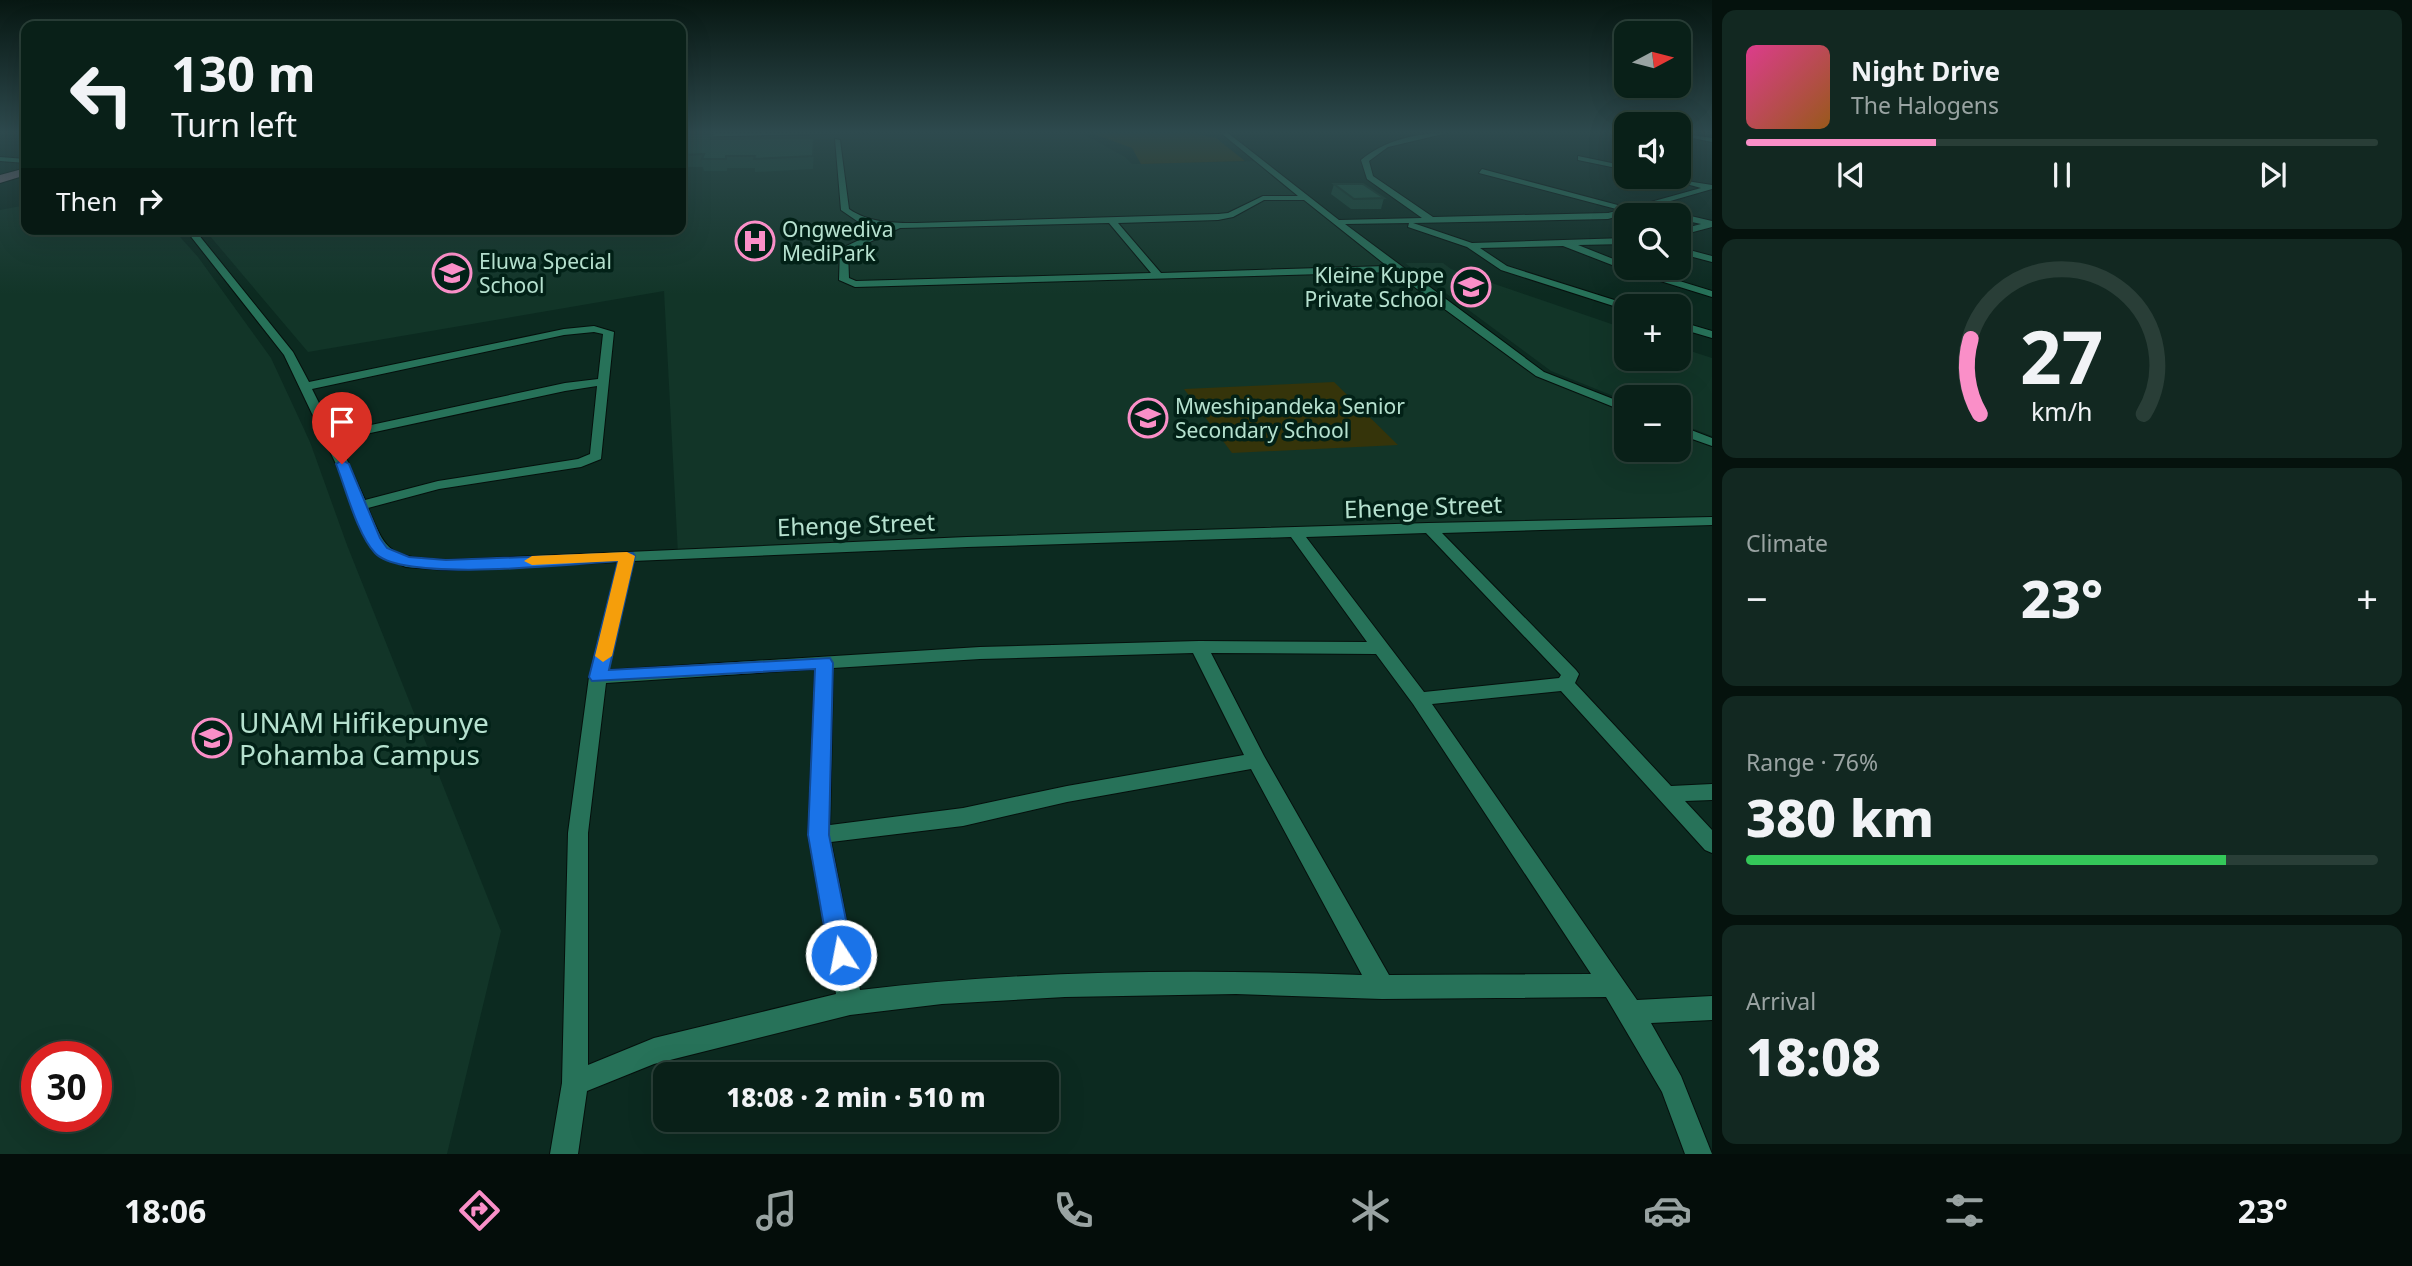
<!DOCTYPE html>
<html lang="en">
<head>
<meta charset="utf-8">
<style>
  :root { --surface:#092018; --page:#122821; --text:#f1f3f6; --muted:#99a3a2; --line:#293e37; --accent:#fa8fc8 }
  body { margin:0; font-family:"Noto Sans",sans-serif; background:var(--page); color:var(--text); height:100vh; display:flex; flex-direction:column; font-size:26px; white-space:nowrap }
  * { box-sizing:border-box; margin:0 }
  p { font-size:23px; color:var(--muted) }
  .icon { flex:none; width:38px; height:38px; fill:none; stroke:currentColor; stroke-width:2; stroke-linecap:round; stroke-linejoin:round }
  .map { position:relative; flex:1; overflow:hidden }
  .details { display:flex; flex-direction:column; gap:10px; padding:10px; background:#05120d; width:700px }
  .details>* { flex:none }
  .banner { position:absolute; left:21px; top:21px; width:665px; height:214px; border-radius:14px; box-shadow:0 7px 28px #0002,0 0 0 2px var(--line); background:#092018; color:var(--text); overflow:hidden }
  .needle { width:46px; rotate:83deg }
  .fabs { position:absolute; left:1614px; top:21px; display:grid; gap:14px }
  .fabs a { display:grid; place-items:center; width:77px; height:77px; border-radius:14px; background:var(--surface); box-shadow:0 7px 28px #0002,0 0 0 2px var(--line); font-size:35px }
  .speed { position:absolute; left:21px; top:1041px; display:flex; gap:14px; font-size:35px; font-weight:700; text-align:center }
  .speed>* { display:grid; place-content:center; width:91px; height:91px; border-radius:50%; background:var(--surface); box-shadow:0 7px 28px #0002,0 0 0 2px var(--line); line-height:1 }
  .speed .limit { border:10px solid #d22; background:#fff; color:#111 }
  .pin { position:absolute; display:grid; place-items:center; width:60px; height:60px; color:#fff; margin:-72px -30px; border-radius:50% 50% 50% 0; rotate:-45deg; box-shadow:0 0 7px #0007 }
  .pin .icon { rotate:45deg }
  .me { position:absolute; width:77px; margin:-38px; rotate:349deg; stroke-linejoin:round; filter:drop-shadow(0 0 5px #0008) }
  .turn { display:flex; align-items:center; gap:24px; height:147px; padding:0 35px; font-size:32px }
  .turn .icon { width:91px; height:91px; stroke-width:2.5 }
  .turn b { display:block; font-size:49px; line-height:60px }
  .then { display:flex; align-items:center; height:66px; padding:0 35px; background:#0003; gap:14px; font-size:26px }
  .big { font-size:52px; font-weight:800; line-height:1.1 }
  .details .card { flex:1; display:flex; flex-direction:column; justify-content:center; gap:10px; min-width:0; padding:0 24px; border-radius:14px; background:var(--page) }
  .details .dial { align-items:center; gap:0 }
  .dial svg { height:182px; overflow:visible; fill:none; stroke:var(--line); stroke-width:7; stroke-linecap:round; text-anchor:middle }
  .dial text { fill:var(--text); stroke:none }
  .song { display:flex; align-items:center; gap:21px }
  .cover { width:84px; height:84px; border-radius:10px; background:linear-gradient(135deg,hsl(330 70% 55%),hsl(30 70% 35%)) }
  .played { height:7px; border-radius:4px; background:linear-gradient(90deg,var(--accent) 30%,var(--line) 30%) }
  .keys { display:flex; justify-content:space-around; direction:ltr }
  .heat { display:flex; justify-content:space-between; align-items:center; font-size:38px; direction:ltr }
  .charge { height:10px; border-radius:5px; background:linear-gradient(90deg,#34c759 76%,var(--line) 0) }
  .trip { position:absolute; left:653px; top:1062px; width:406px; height:70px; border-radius:14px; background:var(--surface); box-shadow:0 7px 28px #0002,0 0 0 2px var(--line); font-weight:800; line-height:70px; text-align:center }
  .dock { display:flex; height:112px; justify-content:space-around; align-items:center; background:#040d0a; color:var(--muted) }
  .dock .icon { width:49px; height:49px }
  .dock .current { color:var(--accent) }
  .dock b { font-size:32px; color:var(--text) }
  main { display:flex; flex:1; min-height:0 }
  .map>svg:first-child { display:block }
  .built { fill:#123528; fill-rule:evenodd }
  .green { fill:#35340a }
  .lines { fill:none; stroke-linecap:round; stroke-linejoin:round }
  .minor-casing { stroke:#05100c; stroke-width:2 }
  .primary-casing { stroke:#05100c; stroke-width:2 }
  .minor { fill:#277259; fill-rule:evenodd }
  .primary { fill:#7c6979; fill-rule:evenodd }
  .wall { fill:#184435 }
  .building { fill:#1c4f3e; stroke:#14372b; stroke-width:2 }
  .route { fill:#1a73e8; stroke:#114b97; stroke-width:2 }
  .slow { fill:#f59e0b }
  .labels { text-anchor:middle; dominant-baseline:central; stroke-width:7; stroke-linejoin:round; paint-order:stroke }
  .far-poi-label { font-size:21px; fill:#b6e1cf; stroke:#022117; text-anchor:start }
  .street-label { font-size:24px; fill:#b6e1cf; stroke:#022117 }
  .near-poi-label { font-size:28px; fill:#b6e1cf; stroke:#022117; text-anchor:start }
</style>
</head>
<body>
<main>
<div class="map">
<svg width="1712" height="1154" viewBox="0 0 1712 1154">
  <rect width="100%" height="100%" fill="#0c2a20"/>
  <path class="built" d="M868,133H1082L1125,157L1132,164L1260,161L1540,374L1626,408V450H1678V429L1712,442V521L678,554L664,291L308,352L204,229H681V135Z
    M26,205V229H173L198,257L271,358L310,442L347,545L501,931L447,1154H0V210ZM37,1057H96V1116H37Z
    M1405,263H1443L1451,269L1626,329V359H1678V347L1712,358V436L1678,423V397H1626V401L1551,371Z"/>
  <path class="green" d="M1190,133L1216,138L1245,161L1141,164L1132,148L1094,134Z
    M1334,382L1398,445L1232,453L1184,389Z"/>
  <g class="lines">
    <defs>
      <path id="minor" d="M681,133H869L681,137Z
        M1221,133H1228L1339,220L1422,218L1367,179L1361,160C1383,141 1418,132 1447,133L1388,147L1369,161L1373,176L1433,217L1608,213L1620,210L1479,173L1482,169L1629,208L1701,188L1661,177L1712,185V189L1608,219L1413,223L1472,243L1626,238V244L1578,245L1626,264V268H1637L1712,291V297L1625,270L1563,246L1480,248L1507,266L1630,305L1626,306V310L1501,270L1467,247L1408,227L1409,223L1345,224L1544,372L1626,404V412L1536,376L1394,272L855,287L839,280L840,249L887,227L857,221L841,210L835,139L840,140L849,209C869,223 893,223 916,223L1218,214L1228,213L1263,196H1298ZM1264,200H1304L1387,266L1161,273L1118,223L1218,220L1233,217ZM1109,223L1151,273L856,281L849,278L848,252L900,228Z
        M1678,133L1712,138V142L1678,135Z
        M1578,156L1626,166V170L1578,160Z
        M0,157L26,159V163L0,161Z
        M1678,213L1712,221V227L1678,236V230L1701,224L1678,219V215H1674Z
        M185,229H194L293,352L309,382L564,329L594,326L614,332L601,459L581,467L439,489L368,508C388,558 393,556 446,560L967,537L1428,523L1712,517V525L1442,533L1576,670L1579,674L1575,683L1671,786L1712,784V800L1685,801L1712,830V853L1705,850L1561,691L1432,704L1637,1000L1712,996V1020L1651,1023L1681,1076L1712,1154H1685L1662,1092L1606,997L1382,999L1236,994L1065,997L942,1004L850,1015L654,1064L587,1091L578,1154H550L562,1083L568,833L589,677L618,562L446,570L406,567L377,554L366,539L336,464L284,355ZM594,332L603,334L598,379L565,383L334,433L312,389L564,335ZM597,386L590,454L578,459L438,481L365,500L338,440L565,391ZM1426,533L1561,675L1559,678L1424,692L1306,537ZM1291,537L1367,642L1199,641L980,647L608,670L633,561L967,547ZM1193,653L1244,755L1067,786L963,808L830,825L833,668L980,659ZM1211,653L1376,654L1413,704L1591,974L1389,975L1264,756ZM815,669L808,835L836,994L654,1038L588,1065V833L606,683ZM1251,769L1362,975C1194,969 1027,970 860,990L831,842L963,826L1067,802Z
        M1678,247L1712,256V262L1678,253Z
        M1678,321L1712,331V338L1678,328Z
        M1678,425L1712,438V446L1678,434Z"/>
      <path id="primary" d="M26,168V175L0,183V175Z"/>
    </defs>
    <use href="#minor" class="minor-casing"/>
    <use href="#primary" class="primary-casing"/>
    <use href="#minor" class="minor"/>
    <use href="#primary" class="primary"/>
  </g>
  <path class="wall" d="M681,133H713L714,139L814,150L813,169L755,172V168H727V171H704L703,167H681Z
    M1334,184L1384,198L1381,209H1351L1331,194Z"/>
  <path class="building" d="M681,133H713L711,139L814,138L813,156L754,159L755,156H726V159H702L704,154L681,155Z
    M1334,184H1363L1384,198L1354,199Z"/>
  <linearGradient id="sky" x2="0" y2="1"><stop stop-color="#071712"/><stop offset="0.45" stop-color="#2e4a4e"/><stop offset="1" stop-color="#2e4a4e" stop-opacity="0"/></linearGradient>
  <rect width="1712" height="294" fill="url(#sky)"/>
  <path class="route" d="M342,460L349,464L380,538L387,548L409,557L446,560L633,553L635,556L609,670L830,658L833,663L829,835L853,955L850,963L841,966L833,963L829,955L808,835L815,669L592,681L589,677L618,561C573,564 403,583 375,553C357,534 346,489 336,464Z"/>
  <path class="slow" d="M627,552L635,556L612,656L603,662L595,656L618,561L532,565L524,561L532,556Z"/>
  <defs>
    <symbol id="hospital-ring" viewBox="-11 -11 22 22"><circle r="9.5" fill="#022117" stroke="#fa8fc8" stroke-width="1.5"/><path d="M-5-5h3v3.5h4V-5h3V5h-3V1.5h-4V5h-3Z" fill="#fa8fc8"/></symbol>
    <symbol id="school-ring" viewBox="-11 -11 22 22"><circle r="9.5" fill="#022117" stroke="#fa8fc8" stroke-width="1.5"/><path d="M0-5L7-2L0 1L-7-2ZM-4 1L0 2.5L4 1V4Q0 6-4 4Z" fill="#fa8fc8"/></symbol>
    <symbol id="university-ring" viewBox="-11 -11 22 22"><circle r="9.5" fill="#022117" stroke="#fa8fc8" stroke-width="1.5"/><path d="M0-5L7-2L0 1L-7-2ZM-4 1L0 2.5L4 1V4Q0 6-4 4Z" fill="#fa8fc8"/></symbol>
  </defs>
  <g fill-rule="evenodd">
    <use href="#hospital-ring" x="733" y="219" width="44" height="44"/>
    <use href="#school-ring" x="430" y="251" width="44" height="44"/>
    <use href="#school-ring" x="1449" y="265" width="44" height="44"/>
    <use href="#school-ring" x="1126" y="396" width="44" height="44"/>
    <use href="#university-ring" x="190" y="716" width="44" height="44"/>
  </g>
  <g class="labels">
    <g class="far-poi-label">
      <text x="782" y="229">Ongwediva<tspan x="782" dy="24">MediPark</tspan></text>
      <text x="479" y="261">Eluwa Special<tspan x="479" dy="24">School</tspan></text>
      <text x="1444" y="275" text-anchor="end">Kleine Kuppe<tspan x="1444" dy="24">Private School</tspan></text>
      <text x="1175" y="406">Mweshipandeka Senior<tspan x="1175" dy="24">Secondary School</tspan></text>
    </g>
    <g class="street-label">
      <text transform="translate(1423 506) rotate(-2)">Ehenge Street</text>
      <text transform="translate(856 524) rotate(-2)">Ehenge Street</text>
    </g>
    <g class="near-poi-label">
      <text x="239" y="722">UNAM Hifikepunye<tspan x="239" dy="32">Pohamba Campus</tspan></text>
    </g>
  </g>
</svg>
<div class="fabs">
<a><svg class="needle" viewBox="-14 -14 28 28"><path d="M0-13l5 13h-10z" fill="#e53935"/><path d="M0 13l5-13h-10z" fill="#99a3a2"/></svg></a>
<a><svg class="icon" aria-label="sound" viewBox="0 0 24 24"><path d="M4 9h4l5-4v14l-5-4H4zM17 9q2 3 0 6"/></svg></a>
<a><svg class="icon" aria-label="search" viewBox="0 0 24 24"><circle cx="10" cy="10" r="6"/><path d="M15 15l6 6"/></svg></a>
<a>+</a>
<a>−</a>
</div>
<div class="speed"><div class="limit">30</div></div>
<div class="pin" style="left:342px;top:464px;background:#d93025"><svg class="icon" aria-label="arrive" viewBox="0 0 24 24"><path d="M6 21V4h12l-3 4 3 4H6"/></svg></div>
<svg class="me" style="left:841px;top:955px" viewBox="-20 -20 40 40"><circle r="17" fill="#1a73e8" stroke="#fff" stroke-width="3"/><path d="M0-11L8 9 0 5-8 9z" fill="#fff"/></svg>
<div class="trip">18:08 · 2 min · 510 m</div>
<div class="banner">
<div class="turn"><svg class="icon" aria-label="left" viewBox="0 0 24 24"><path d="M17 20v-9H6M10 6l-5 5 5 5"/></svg><div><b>130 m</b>Turn left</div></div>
<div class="then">Then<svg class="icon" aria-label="right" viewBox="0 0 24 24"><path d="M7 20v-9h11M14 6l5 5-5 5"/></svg></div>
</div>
</div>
<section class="details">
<div class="card">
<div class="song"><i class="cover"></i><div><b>Night Drive</b><p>The Halogens</p></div></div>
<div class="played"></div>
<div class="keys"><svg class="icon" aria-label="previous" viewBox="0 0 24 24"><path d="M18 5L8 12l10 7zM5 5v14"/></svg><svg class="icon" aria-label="pause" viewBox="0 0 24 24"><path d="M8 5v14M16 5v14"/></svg><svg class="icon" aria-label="next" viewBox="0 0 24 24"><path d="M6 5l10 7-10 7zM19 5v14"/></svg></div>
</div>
<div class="card dial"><svg viewBox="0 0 100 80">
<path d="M14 69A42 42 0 1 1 86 69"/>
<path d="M14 69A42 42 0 0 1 10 36" stroke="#fa8fc8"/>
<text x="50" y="56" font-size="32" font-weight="700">27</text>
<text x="50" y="72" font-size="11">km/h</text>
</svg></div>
<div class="card"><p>Climate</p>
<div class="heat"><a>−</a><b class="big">23°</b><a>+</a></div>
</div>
<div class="card"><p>Range · 76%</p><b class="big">380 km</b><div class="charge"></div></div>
<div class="card"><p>Arrival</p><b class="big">18:08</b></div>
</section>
</main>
<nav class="dock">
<b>18:06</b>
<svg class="icon current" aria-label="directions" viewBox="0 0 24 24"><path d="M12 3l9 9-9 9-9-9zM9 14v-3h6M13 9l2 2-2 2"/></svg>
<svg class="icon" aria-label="music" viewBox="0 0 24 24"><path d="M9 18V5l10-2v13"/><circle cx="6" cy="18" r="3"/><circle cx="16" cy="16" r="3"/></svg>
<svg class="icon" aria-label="phone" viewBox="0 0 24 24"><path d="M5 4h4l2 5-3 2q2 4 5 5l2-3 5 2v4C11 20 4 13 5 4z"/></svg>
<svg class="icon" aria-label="climate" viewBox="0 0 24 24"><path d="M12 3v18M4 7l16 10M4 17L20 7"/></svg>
<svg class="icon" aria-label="car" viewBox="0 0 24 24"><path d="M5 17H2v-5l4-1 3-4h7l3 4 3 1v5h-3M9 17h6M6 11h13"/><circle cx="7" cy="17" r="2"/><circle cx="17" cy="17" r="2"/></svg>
<svg class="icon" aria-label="filters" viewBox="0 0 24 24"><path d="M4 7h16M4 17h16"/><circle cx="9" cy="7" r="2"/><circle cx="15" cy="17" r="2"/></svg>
<b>23°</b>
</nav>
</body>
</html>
